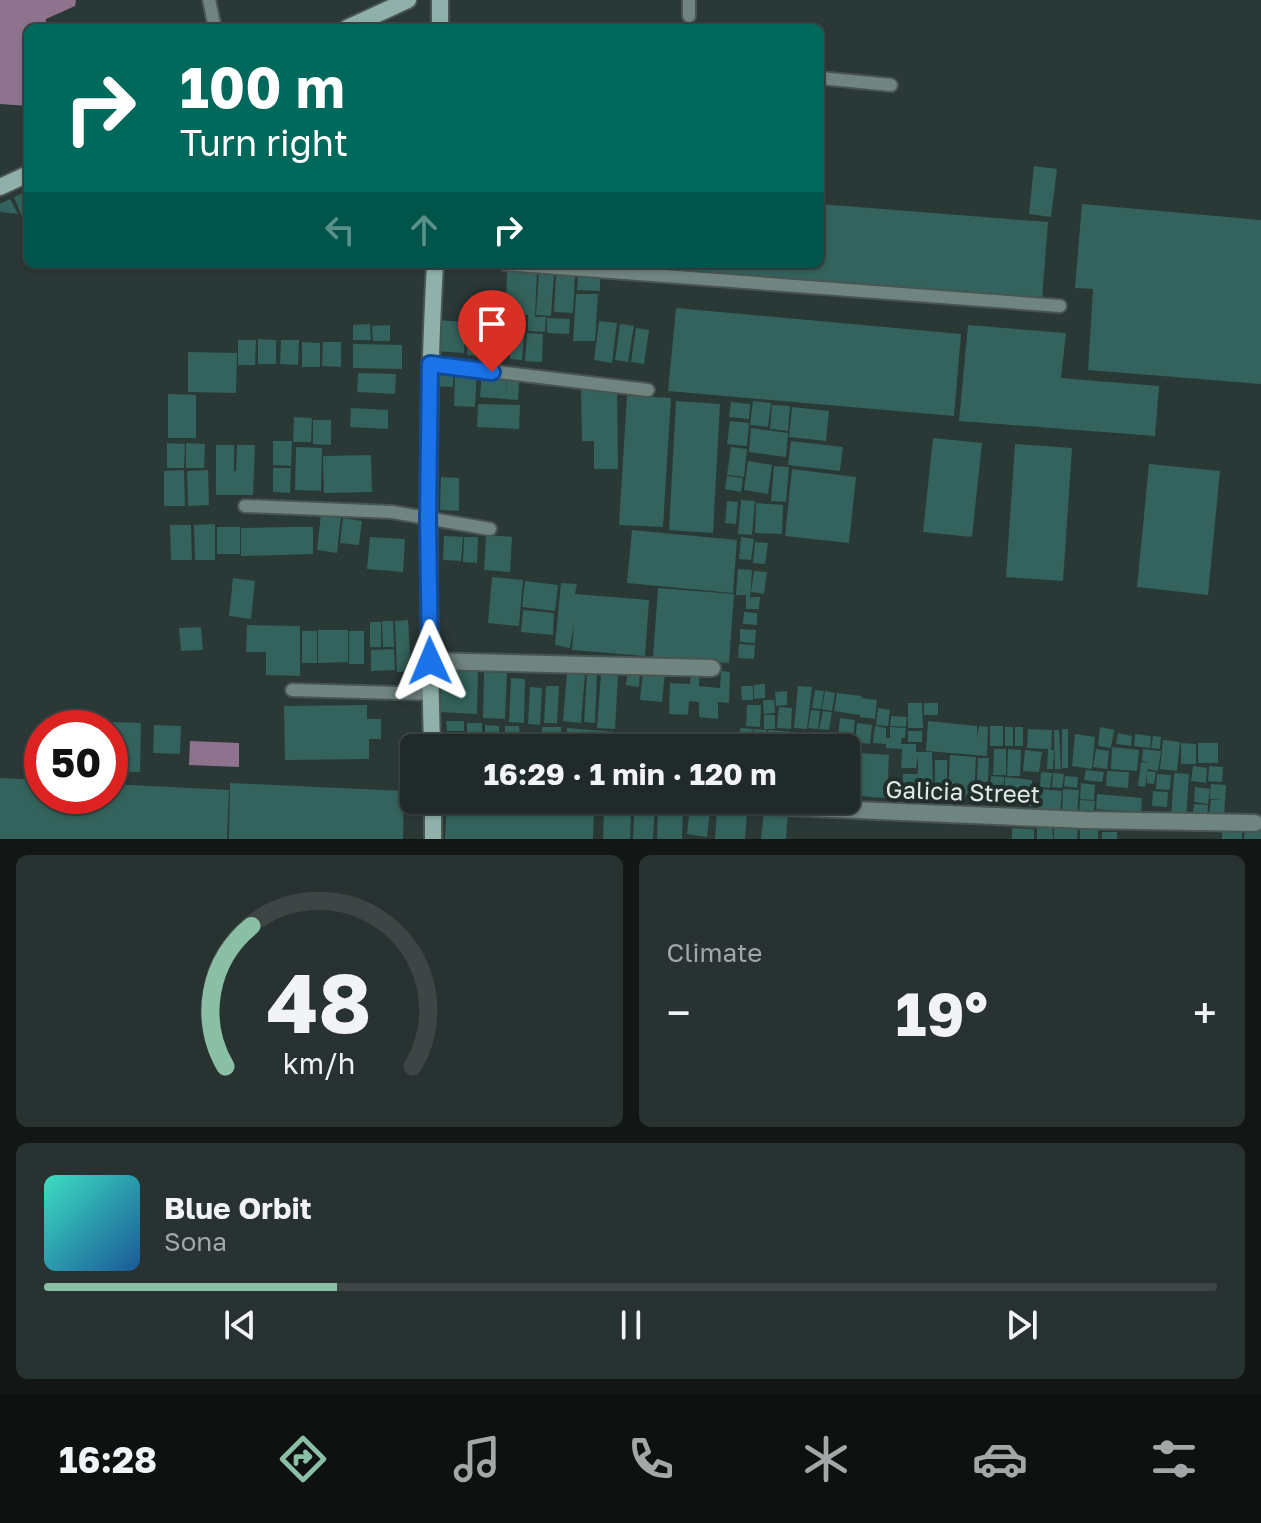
<!DOCTYPE html>
<html lang="en">
<head>
<meta charset="utf-8">
<style>
  :root { --surface:#202a28; --page:#283230; --text:#f1f3f6; --muted:#a2a7a8; --line:#3d4645; --accent:#8abfa5 }
  body { margin:0; font-family:"Golos Text",sans-serif; background:var(--page); color:var(--text); height:100vh; display:flex; flex-direction:column; font-size:30px; white-space:nowrap }
  * { box-sizing:border-box; margin:0 }
  p { font-size:26px; color:var(--muted) }
  .icon { flex:none; width:44px; height:44px; fill:none; stroke:currentColor; stroke-width:2; stroke-linecap:round; stroke-linejoin:round }
  .map { position:relative; height:839px; overflow:hidden }
  .sheet { display:flex; flex-direction:column; gap:16px; padding:16px; background:#121716; flex:1 }
  .sheet>* { flex:none }
  .top-card { position:absolute; left:24px; top:24px; width:800px; height:244px; border-radius:12px; box-shadow:0 2px 6px #0004,0 0 0 2px var(--line); background:#00695c; color:#fff; overflow:hidden }
  .speed { position:absolute; left:24px; top:710px; display:flex; gap:16px; font-size:40px; font-weight:700; text-align:center }
  .speed>* { display:grid; place-content:center; width:104px; height:104px; border-radius:50%; background:var(--surface); box-shadow:0 2px 6px #0004,0 0 0 2px var(--line); line-height:1 }
  .speed .limit { border:12px solid #d22; background:#fff; color:#111 }
  .pin { position:absolute; display:grid; place-items:center; width:68px; height:68px; color:#fff; margin:-82px -34px; border-radius:50% 50% 50% 0; rotate:-45deg; box-shadow:0 0 8px #0007 }
  .pin .icon { rotate:45deg }
  .me { position:absolute; width:88px; margin:-44px; rotate:359deg; stroke-linejoin:round; filter:drop-shadow(0 0 6px #0008) }
  .turn { display:flex; align-items:center; gap:28px; height:168px; padding:0 24px; font-size:36px }
  .turn .icon { width:104px; height:104px; stroke-width:2.5 }
  .turn b { display:block; font-size:56px; line-height:68px }
  .lanes { display:flex; align-items:center; height:76px; padding:0 24px; background:#0003; justify-content:center; gap:40px; direction:ltr }
  .lanes .off { opacity:.35 }
  .big { font-size:60px; font-weight:700; line-height:1.1 }
  .sheet .card { flex:1; display:flex; flex-direction:column; justify-content:center; gap:12px; min-width:0; padding:0 28px; border-radius:12px; background:var(--page) }
  .sheet .dial { align-items:center; gap:0 }
  .dial svg { height:208px; overflow:visible; fill:none; stroke:var(--line); stroke-width:7; stroke-linecap:round; text-anchor:middle }
  .dial text { fill:var(--text); stroke:none }
  .song { display:flex; align-items:center; gap:24px }
  .cover { width:96px; height:96px; border-radius:12px; background:linear-gradient(135deg,hsl(170 70% 55%),hsl(210 70% 35%)) }
  .played { height:8px; border-radius:4px; background:linear-gradient(90deg,var(--accent) 25%,var(--line) 25%) }
  .keys { display:flex; justify-content:space-around; direction:ltr }
  .heat { display:flex; justify-content:space-between; align-items:center; font-size:44px; direction:ltr }
  .sheet .tiles { flex:1; display:grid; gap:16px; grid-template-columns:1fr 1fr }
  .card:last-child { grid-column:span 2 }
  .trip { position:absolute; left:400px; top:734px; width:460px; height:80px; border-radius:12px; background:var(--surface); box-shadow:0 2px 6px #0004,0 0 0 2px var(--line); font-weight:700; line-height:80px; text-align:center }
  .menu { display:flex; height:128px; justify-content:space-around; align-items:center; background:#0d1110; color:var(--muted) }
  .menu .icon { width:56px; height:56px }
  .menu .on { color:var(--accent) }
  .menu b { font-size:36px; color:var(--text) }
  .map>svg:first-child { display:block }
  .water { fill:#8e728e }
  .building { fill:#33635c }
  .lines { fill:none; stroke-linecap:round; stroke-linejoin:round }
  .service-casing { stroke:#485553; stroke-width:16 }
  .minor-casing { stroke:#485553; stroke-width:20 }
  .secondary-casing { stroke:#485553; stroke-width:20 }
  .service { stroke:#708480; stroke-width:12 }
  .minor { stroke:#708480; stroke-width:16 }
  .secondary { stroke:#90b1ab; stroke-width:16 }
  .route-casing { stroke:#114b97; stroke-width:20 }
  .route { stroke:#1a73e8; stroke-width:14 }
  .labels { text-anchor:middle; dominant-baseline:central; stroke-width:8; stroke-linejoin:round; paint-order:stroke }
  .street-label { font-size:24px; fill:#e3ebe9; stroke:#212e2b }
</style>
</head>
<body>
<div class="map">
<svg width="1261" height="839" viewBox="0 0 1261 839">
  <rect width="100%" height="100%" fill="#2a3836"/>
  <path class="water" d="M0,0H76L75,6L46,19L45,28H28V106L0,104Z
    M190,741L239,743V767L189,765Z"/>
  <path class="building" d="M1034,166L1057,169L1051,217L1029,214Z
    M28,191V217H22L14,197Z
    M10,199L18,214L1,212L0,210V204Z
    M820,204L1048,222L1042,299L618,266V264H820Z
    M1082,204L1261,220V384L1088,370L1093,289L1075,288Z
    M507,270L537,271L535,317H546L545,332L528,331V315H516L517,306L506,305Z
    M539,273H554L551,316L536,315Z
    M556,275L575,276L573,313L554,312Z
    M578,275L600,276V291L577,290Z
    M576,294H598L595,341H573Z
    M676,308L961,334L954,416L668,391Z
    M547,318L570,319L569,334L547,333Z
    M436,320L465,322L464,353L434,351Z
    M599,321L617,323L612,363L594,360Z
    M370,324L371,340H353V325Z
    M469,324L509,326L507,357L467,355Z
    M512,324L525,325L522,360L510,359Z
    M620,324L634,326L628,362L615,360Z
    M390,325V341H373L372,326Z
    M968,325L1066,333L1061,378L1159,386L1155,436L959,421Z
    M636,328L649,330L644,364L631,362Z
    M527,333L543,334L542,362L525,361Z
    M258,339L276,340V364H258Z
    M238,340H256L255,365H238Z
    M281,340H299L298,365L280,364Z
    M302,342L320,343V367H302Z
    M323,342H341V367L322,366Z
    M353,344L402,345V369L353,368Z
    M188,352L237,353L236,393L188,392Z
    M432,368L453,369V387L431,386Z
    M482,368L494,369L493,379L495,369L507,370L506,392L508,370L520,371L518,400L480,397Z
    M455,369L477,370L475,407L454,406Z
    M358,373L396,374L395,394L357,392Z
    M581,388H617L618,469H594V441H582Z
    M168,394L196,395V438H168Z
    M627,395L671,398L663,527L619,525Z
    M676,401L720,404L713,533L669,530Z
    M753,401L771,403L768,427L750,425Z
    M731,402L750,404L749,419L729,417Z
    M478,404L520,405L519,429L477,427Z
    M772,405L790,406L788,431L770,429Z
    M792,407L829,411L826,441L789,437Z
    M351,408L388,410V429L350,427Z
    M294,417L312,418L311,442H293Z
    M313,420H331V445L313,444Z
    M730,421L749,423L747,446L727,444Z
    M751,428L788,433L786,457L749,452Z
    M933,438L982,443L972,537L923,532Z
    M273,441H292L291,466L273,465Z
    M791,441L843,447L840,471L788,465Z
    M167,443L185,444L184,468H167Z
    M186,443L205,444L204,468H186Z
    M1015,444L1072,448L1063,581L1006,577Z
    M216,445H234V471H236L237,445H255L253,495H216Z
    M296,447L322,448L321,491L295,490Z
    M731,447L747,449L744,477L727,475Z
    M371,455L372,492L324,493L323,456Z
    M748,461L772,465L768,494L744,490Z
    M1149,464L1220,471L1208,595L1137,587Z
    M774,466L789,467L786,502L771,501Z
    M273,468H291L290,493L273,492Z
    M792,469L856,477L849,543L785,536Z
    M184,470L185,506H164V471Z
    M208,470L209,505L188,506L187,471Z
    M727,476L743,478L741,492L725,489Z
    M441,477L459,478V511L440,510Z
    M741,500L755,501L752,535L738,534Z
    M727,501L738,502L736,524L725,523Z
    M756,503L783,505L782,534L755,533Z
    M321,513L341,515L337,553L317,550Z
    M343,518L362,521L359,545L340,543Z
    M215,524V560H195L194,525Z
    M170,525H191L192,560H171Z
    M217,527H240V554H217Z
    M290,527H313V554L241,556V528Z
    M632,530L737,540L733,593L627,583Z
    M486,535L512,537L510,572L484,570Z
    M444,536L463,537L461,561L443,560Z
    M370,537L405,539L403,572L367,569Z
    M464,537H478L477,563L463,562Z
    M741,537L754,539L751,560L739,559Z
    M755,542L768,543L765,564L753,563Z
    M738,569L752,570L750,601L751,597H760L759,609H746V595H736Z
    M754,571L767,572L764,594L751,592Z
    M492,577L523,580L519,626L488,623Z
    M233,578L255,581L251,619L229,616Z
    M525,581L558,585L555,611L522,607Z
    M561,583L577,584L575,594L649,600L645,656L572,650L574,623L570,648L555,645Z
    M658,588L734,594L729,663L653,657Z
    M523,610L554,613L553,635L521,632Z
    M744,612L757,613V625L743,624Z
    M408,620L411,671L397,672L395,621Z
    M382,621H393L394,647H383Z
    M370,622H381V647H370Z
    M247,625L300,626V676L266,675V652H246Z
    M201,627L203,650L181,651L179,628Z
    M740,629L756,630L755,643L740,642Z
    M318,630H348V662L318,663Z
    M302,631H317V663H302Z
    M349,631H364V664H349Z
    M739,644L755,645L754,659L738,658Z
    M394,649L395,670L371,671V650Z
    M628,669L640,670L639,687L626,685Z
    M442,670L478,671L477,714L440,712Z
    M691,670H700L699,686L709,687L720,688L721,671L730,672L729,703L718,702V719L699,717V702L689,701L688,715L669,714L670,683L690,684Z
    M643,671L665,673L662,702L640,700Z
    M484,672L507,673L505,719L483,718Z
    M567,672L585,674L581,723L563,721Z
    M587,674H597L595,723L584,722Z
    M601,674L618,676L615,729L597,728Z
    M511,678L525,679L524,723L509,722Z
    M765,684V698L754,699V685Z
    M546,686H559L557,723H544Z
    M741,686H753V700H742Z
    M798,686L812,687L807,729L794,728Z
    M530,687L542,688L540,725L528,724Z
    M815,690L824,691L821,709L812,708Z
    M787,691V705L776,706L775,692Z
    M825,691L835,693L832,711L822,709Z
    M837,693L862,696L861,698L877,700L875,719L860,717V715L834,711Z
    M763,700H774L775,713L764,714Z
    M908,703H922L923,728H908Z
    M924,703H938V715H924Z
    M367,705V719H381V739H369V759L285,760L284,706Z
    M747,705H761L760,727L746,726Z
    M779,707L792,708L791,729L777,728L778,714H782L778,713Z
    M878,708L890,710L888,726L876,725Z
    M811,710L820,711L818,729L808,728Z
    M823,711L832,712L829,730L819,729Z
    M764,715H775V729H764Z
    M891,716L907,717L906,727L890,726Z
    M840,718L855,720L853,739L838,737Z
    M446,721H464V731H447Z
    M928,721L977,726V737L979,726L988,727L987,756L926,751Z
    M110,722L141,723L140,772L110,771Z
    M467,723H482V733H467Z
    M857,723L872,725L870,744L855,742Z
    M154,725L181,726L180,754L153,753Z
    M485,725L499,726V736H485Z
    M505,726H519L520,737H505Z
    M875,726L886,728V738H890V727L906,728L905,738H902L901,744H916V752H932L933,789L903,786V774H918V756L916,768H901L902,749L886,748V744L873,743Z
    M990,726H1003V746H990Z
    M542,727H561L562,748H542Z
    M1005,727H1013V746H1005Z
    M1015,727H1023V746H1015Z
    M1100,727L1114,730L1111,748L1098,746Z
    M567,728L616,732L615,748L566,744Z
    M740,728L753,729L752,748H739Z
    M754,729L767,730L766,748H753Z
    M1028,729L1052,730L1051,750H1054L1053,769H1047L1048,749L1027,748Z
    M1062,729H1068V768H1062Z
    M768,730L794,732V748H767Z
    M1054,730H1059L1061,769H1055Z
    M908,731H922V742H908Z
    M1118,733L1132,736L1131,746L1116,744Z
    M446,734H461V748H446Z
    M618,734L637,735L636,748H618Z
    M1075,734L1095,737L1092,769L1072,766Z
    M1135,734L1151,736L1150,748L1134,746Z
    M536,736V748H524V737Z
    M715,736L728,737L727,748H714Z
    M1153,736L1161,737L1160,749L1151,748Z
    M485,737V748H475V738Z
    M638,737L657,738V748H638Z
    M464,738H473V748H464Z
    M659,738L677,739V748H658Z
    M497,739H512V748H497Z
    M1163,740L1180,742L1177,771L1160,769Z
    M1181,743L1196,744V764H1181Z
    M1198,743H1218V763H1198Z
    M1112,747L1139,750L1137,771L1111,769Z
    M994,749H1006V775H993Z
    M1008,749L1021,750L1020,776H1007Z
    M1096,749L1109,751L1107,769L1093,767Z
    M1143,749L1161,751L1158,771L1148,769L1147,771L1156,772L1154,784L1147,783V774L1145,787L1138,786L1141,762L1149,763L1142,761Z
    M1025,750L1042,752L1039,772L1023,771Z
    M859,753L889,755L887,798L857,796Z
    M950,755L976,757L974,798L948,796Z
    M978,758H989L987,801L976,800Z
    M935,760H947V789H935Z
    M1193,766L1207,768L1206,783L1191,781Z
    M1209,766L1223,767L1222,782L1208,781Z
    M1086,770L1104,772L1102,782L1084,780Z
    M1107,771L1129,772L1128,788L1106,786Z
    M1041,772L1052,773L1050,788L1040,787Z
    M1053,773L1064,774L1062,788L1052,787Z
    M1174,773L1189,774L1186,820L1171,819Z
    M1157,774L1171,775L1170,790L1156,789Z
    M991,776L1004,777L1003,802H990Z
    M1065,776L1078,777L1077,788L1064,786Z
    M1005,777L1032,780V806L1005,803Z
    M0,778L42,780V796H110V784L229,790L227,839H0Z
    M230,783L404,791L403,839H229Z
    M1081,783L1095,785L1094,800L1080,799Z
    M1211,784L1226,785L1224,817L1209,815L1211,800H1222L1210,799Z
    M1195,787L1210,789L1208,804L1194,802Z
    M1040,789L1062,791L1060,813L1038,810Z
    M1063,789L1079,790L1077,813L1062,812Z
    M1153,791L1168,792L1167,807L1152,806Z
    M1097,794L1142,798L1141,813L1096,809Z
    M447,800L594,806L593,839H445Z
    M1080,800L1095,801L1093,816L1079,815Z
    M635,802L655,803L653,839H633Z
    M1194,804L1208,805L1207,820L1192,819Z
    M658,807L683,808L682,839H657Z
    M690,807L710,810L707,837L687,834Z
    M604,808L631,810L630,839H603Z
    M717,811L747,813L745,839H715Z
    M764,811L788,813L786,839H761Z
    M1037,821H1052L1053,839H1037Z
    M1054,822L1078,823L1077,839H1054Z
    M1080,823H1098V839H1080Z
    M1222,827L1242,828V839H1222Z
    M1012,828L1034,829V839H1012Z
    M1245,829L1261,831V839H1244Z
    M1102,832H1117V839H1102Z"/>
  <g class="lines">
    <defs>
      <path id="service" d="M209,0L215,28
        M689,0V16
        M820,78L891,85
        M505,264L1060,306
        M430,364L648,390
        M245,506L392,512L490,529
        M292,690L431,694"/>
      <path id="minor" d="M430,661L712,668
        M621,800L1085,820L1255,823"/>
      <path id="secondary" d="M347,28L408,0
        M440,28V0
        M0,187L28,174
        M432,748C428,587 426,425 435,264
        M433,839V800"/>
    </defs>
    <use href="#service" class="service-casing"/>
    <use href="#minor" class="minor-casing"/>
    <use href="#secondary" class="secondary-casing"/>
    <use href="#service" class="service"/>
    <use href="#minor" class="minor"/>
    <use href="#secondary" class="secondary"/>
  </g>
  <g class="lines">
    <defs>
      <path id="route" d="M430,661L428,518L430,364L492,372"/>
    </defs>
    <use href="#route" class="route-casing"/>
    <use href="#route" class="route"/>
  </g>
  <g class="labels">
    <g class="street-label">
      <text transform="translate(963 791) rotate(2)">Galicia Street</text>
    </g>
  </g>
</svg>
<div class="speed"><div class="limit">50</div></div>
<div class="pin" style="left:492px;top:372px;background:#d93025"><svg class="icon" aria-label="arrive" viewBox="0 0 24 24"><path d="M6 21V4h12l-3 4 3 4H6"/></svg></div>
<svg class="me" style="left:430px;top:661px" viewBox="-20 -20 40 40"><path d="M0-17L14 15 0 8-14 15z" fill="#1a73e8" stroke="#fff" stroke-width="4"/></svg>
<div class="trip">16:29 · 1 min · 120 m</div>
<div class="top-card">
<div class="turn"><svg class="icon" aria-label="right" viewBox="0 0 24 24"><path d="M7 20v-9h11M14 6l5 5-5 5"/></svg><div><b>100 m</b>Turn right</div></div>
<div class="lanes"><svg class="icon off" aria-label="left" viewBox="0 0 24 24"><path d="M17 20v-9H6M10 6l-5 5 5 5"/></svg><svg class="icon off" aria-label="ahead" viewBox="0 0 24 24"><path d="M12 20V5M6 11l6-6 6 6"/></svg><svg class="icon" aria-label="right" viewBox="0 0 24 24"><path d="M7 20v-9h11M14 6l5 5-5 5"/></svg></div>
</div>
</div>
<section class="sheet">
<div class="tiles">
<div class="card dial"><svg viewBox="0 0 100 80">
<path d="M14 69A42 42 0 1 1 86 69"/>
<path d="M14 69A42 42 0 0 1 24 15" stroke="#8abfa5"/>
<text x="50" y="56" font-size="32" font-weight="700">48</text>
<text x="50" y="72" font-size="11">km/h</text>
</svg></div>
<div class="card"><p>Climate</p>
<div class="heat"><a>−</a><b class="big">19°</b><a>+</a></div>
</div>
<div class="card">
<div class="song"><i class="cover"></i><div><b>Blue Orbit</b><p>Sona</p></div></div>
<div class="played"></div>
<div class="keys"><svg class="icon" aria-label="previous" viewBox="0 0 24 24"><path d="M18 5L8 12l10 7zM5 5v14"/></svg><svg class="icon" aria-label="pause" viewBox="0 0 24 24"><path d="M8 5v14M16 5v14"/></svg><svg class="icon" aria-label="next" viewBox="0 0 24 24"><path d="M6 5l10 7-10 7zM19 5v14"/></svg></div>
</div>
</div>
</section>
<nav class="menu">
<b>16:28</b>
<svg class="icon on" aria-label="directions" viewBox="0 0 24 24"><path d="M12 3l9 9-9 9-9-9zM9 14v-3h6M13 9l2 2-2 2"/></svg>
<svg class="icon" aria-label="music" viewBox="0 0 24 24"><path d="M9 18V5l10-2v13"/><circle cx="6" cy="18" r="3"/><circle cx="16" cy="16" r="3"/></svg>
<svg class="icon" aria-label="phone" viewBox="0 0 24 24"><path d="M5 4h4l2 5-3 2q2 4 5 5l2-3 5 2v4C11 20 4 13 5 4z"/></svg>
<svg class="icon" aria-label="climate" viewBox="0 0 24 24"><path d="M12 3v18M4 7l16 10M4 17L20 7"/></svg>
<svg class="icon" aria-label="car" viewBox="0 0 24 24"><path d="M5 17H2v-5l4-1 3-4h7l3 4 3 1v5h-3M9 17h6M6 11h13"/><circle cx="7" cy="17" r="2"/><circle cx="17" cy="17" r="2"/></svg>
<svg class="icon" aria-label="filters" viewBox="0 0 24 24"><path d="M4 7h16M4 17h16"/><circle cx="9" cy="7" r="2"/><circle cx="15" cy="17" r="2"/></svg>
</nav>
</body>
</html>
